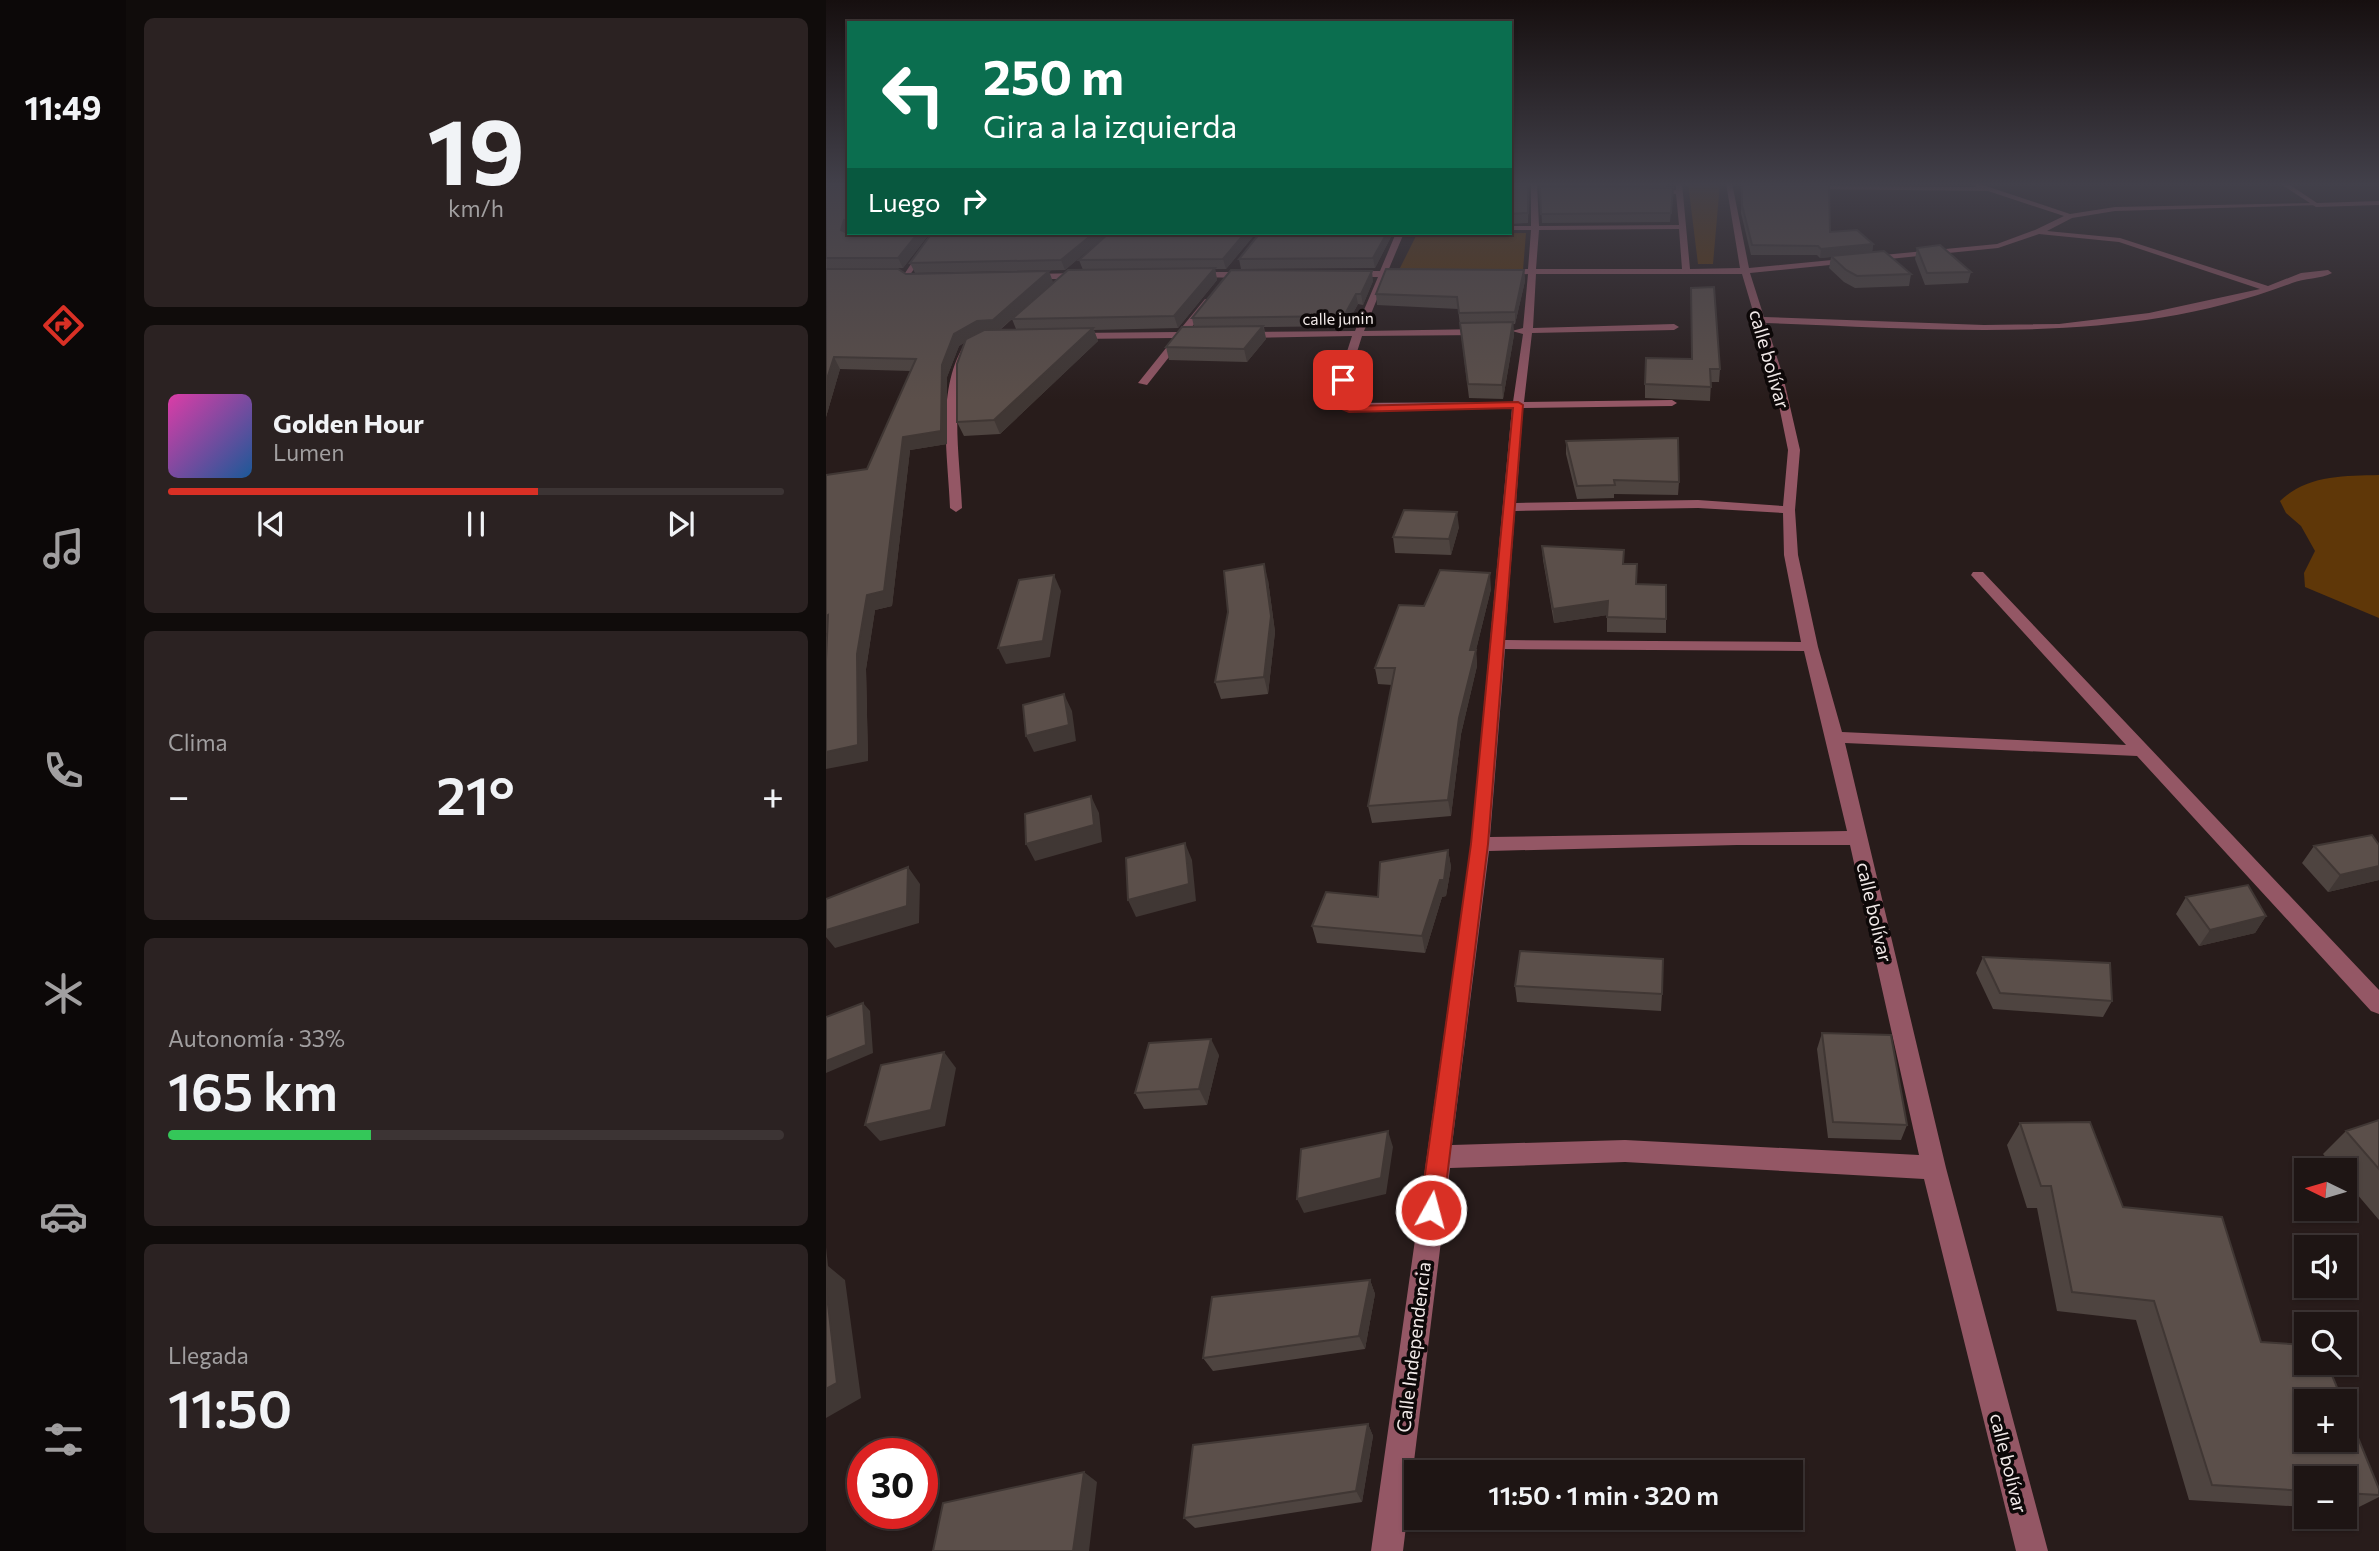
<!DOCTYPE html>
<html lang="es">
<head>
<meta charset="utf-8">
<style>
  :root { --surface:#1e1514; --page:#2b2222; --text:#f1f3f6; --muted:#a19fa0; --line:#3c3434; --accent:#d93025 }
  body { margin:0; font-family:Commissioner,sans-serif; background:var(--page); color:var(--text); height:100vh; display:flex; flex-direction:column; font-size:26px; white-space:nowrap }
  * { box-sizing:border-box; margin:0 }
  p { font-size:23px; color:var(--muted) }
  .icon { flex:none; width:38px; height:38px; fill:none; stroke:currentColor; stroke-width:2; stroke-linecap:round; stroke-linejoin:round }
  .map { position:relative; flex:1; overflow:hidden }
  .panel { display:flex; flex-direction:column; gap:18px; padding:18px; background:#100c0b; width:700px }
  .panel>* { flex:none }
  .banner { position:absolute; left:21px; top:21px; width:665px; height:214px; border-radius:0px; box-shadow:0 2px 5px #0004,0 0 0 2px var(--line); background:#0b6e4f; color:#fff; overflow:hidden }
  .needle { width:46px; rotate:275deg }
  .buttons { position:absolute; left:1468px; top:1158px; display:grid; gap:14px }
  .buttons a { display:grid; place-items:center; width:63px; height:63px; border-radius:0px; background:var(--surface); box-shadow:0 2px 5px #0004,0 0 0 2px var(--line); font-size:35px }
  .speed { position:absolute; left:21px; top:1438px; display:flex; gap:14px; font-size:35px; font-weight:700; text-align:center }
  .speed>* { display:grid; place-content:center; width:91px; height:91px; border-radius:50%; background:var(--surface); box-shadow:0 2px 5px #0004,0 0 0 2px var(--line); line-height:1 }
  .speed .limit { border:10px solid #d22; background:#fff; color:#111 }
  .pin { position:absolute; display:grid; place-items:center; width:60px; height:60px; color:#fff; margin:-30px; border-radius:14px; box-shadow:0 4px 10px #0006 }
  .me { position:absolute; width:77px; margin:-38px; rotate:7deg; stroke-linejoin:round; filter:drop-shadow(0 0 5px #0008) }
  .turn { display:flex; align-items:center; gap:24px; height:147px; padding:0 21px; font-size:32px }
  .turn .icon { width:91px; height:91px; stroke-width:2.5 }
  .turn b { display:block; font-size:49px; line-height:60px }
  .then { display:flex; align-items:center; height:66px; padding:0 21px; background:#0003; gap:14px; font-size:26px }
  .big { font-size:52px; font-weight:600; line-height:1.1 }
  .panel .card { flex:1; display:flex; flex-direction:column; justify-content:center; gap:10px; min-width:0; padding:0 24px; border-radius:10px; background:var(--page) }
  .panel .dial { align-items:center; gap:0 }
  .dial b { font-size:91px; line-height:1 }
  .song { display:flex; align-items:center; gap:21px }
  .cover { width:84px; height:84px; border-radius:10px; background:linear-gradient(135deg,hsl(320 70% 55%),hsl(210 70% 35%)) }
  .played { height:7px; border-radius:4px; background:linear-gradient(90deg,var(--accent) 60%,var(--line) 60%) }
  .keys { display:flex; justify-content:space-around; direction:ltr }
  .heat { display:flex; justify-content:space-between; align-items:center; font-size:38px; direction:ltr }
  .charge { height:10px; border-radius:5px; background:linear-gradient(90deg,#34c759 33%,var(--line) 0) }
  .trip { position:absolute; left:578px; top:1460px; width:399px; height:70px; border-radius:0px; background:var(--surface); box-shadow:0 2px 5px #0004,0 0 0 2px var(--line); font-weight:600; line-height:70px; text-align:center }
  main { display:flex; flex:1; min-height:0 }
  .tab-bar { display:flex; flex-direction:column; width:126px; justify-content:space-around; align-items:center; background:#0c0808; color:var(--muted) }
  .tab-bar .icon { width:49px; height:49px }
  .tab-bar .current { color:var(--accent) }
  .tab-bar b { font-size:32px; color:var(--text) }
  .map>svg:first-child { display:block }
  .green { fill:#5f3708 }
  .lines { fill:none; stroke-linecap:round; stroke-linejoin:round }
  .minor { fill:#945765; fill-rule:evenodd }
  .tertiary { fill:#945765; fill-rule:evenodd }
  .wall { fill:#4e4440 }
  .shaded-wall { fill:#403734 }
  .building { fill:#5b4f4a; stroke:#403734; stroke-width:2 }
  .route { fill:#d93025; stroke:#8d1f18; stroke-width:2 }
  .labels { text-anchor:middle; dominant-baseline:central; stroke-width:7; stroke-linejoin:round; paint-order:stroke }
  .far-street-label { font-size:16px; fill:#f1e9e8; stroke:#0d0808 }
  .street-label { font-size:19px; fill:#f1e9e8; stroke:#0d0808 }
</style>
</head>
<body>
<main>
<nav class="tab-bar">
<b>11:49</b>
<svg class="icon current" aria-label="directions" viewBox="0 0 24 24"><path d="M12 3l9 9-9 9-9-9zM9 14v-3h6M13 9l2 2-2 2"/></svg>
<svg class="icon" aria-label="music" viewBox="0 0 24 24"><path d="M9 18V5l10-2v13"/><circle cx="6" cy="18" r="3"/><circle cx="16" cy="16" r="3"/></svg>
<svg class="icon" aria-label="phone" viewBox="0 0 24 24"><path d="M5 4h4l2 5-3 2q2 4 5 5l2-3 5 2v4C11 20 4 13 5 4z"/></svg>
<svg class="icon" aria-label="climate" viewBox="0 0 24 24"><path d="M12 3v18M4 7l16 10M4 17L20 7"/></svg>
<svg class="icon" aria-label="car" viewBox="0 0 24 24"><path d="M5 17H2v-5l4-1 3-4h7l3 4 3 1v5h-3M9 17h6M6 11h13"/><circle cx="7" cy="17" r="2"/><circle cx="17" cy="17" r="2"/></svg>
<svg class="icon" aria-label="filters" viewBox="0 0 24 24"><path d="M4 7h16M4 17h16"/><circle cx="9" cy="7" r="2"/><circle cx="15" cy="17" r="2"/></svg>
</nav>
<section class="panel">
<div class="card dial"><b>19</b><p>km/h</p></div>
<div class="card">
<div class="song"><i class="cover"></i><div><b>Golden Hour</b><p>Lumen</p></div></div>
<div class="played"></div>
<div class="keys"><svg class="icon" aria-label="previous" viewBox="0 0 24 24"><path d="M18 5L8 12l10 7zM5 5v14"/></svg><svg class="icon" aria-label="pause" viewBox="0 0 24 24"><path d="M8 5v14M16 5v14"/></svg><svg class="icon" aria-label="next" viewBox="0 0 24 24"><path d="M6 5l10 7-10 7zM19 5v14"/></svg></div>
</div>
<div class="card"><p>Clima</p>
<div class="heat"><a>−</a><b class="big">21°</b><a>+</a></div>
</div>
<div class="card"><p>Autonomía · 33%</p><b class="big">165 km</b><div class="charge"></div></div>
<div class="card"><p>Llegada</p><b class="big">11:50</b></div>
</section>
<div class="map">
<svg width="1553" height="1551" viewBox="0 0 1553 1551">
  <rect width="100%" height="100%" fill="#281c1b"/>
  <path class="green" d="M862,183H894L887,264H872Z
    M700,233L697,270H573L591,234Z
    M1553,475V618L1479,587L1478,573L1489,551L1475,526L1460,513L1454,501C1481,475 1517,476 1553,475Z"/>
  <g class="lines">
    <path class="minor" d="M705,183H711L713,226L853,225L850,194L821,192L850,190V183H856L864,269L914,268L900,183H906L923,268L1171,244L1209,230L1238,216L1162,191L978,189L980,186L1150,187L1148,185L1151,183L1244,214L1289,207L1490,203L1494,205L1289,211L1246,218L1221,231L1294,238L1442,286L1475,273L1502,270L1506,273C1495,279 1478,278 1466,283C1299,347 1115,329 940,323L957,376L974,450L969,510L972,555L992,647L1016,732L1300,745L1145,575L1147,572H1157L1553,990V1014L1545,1011L1311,756L1019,743L1120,1168L1222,1551H1190L1098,1179L799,1162L624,1168L577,1551H545L645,844L686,408L510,409L504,404L526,336L418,338L413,335L418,332L529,331L552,277H525L521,274L525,271H554L570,233H578L562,271L585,274L560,277L538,331L656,329L661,332L656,335L536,336L515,403L687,402L697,334L686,331L697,328L702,274L675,275L671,272L675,269H702L705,230H684V226H705ZM853,229L856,269H710L713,230ZM1213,234L1293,242L1434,289L1323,313L1233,324L1158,325L938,317L924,273L1172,248ZM710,274H916L929,318L927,320L930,322L947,376L962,450L957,506L872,500L690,503L697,408L846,406L851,403L846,400L698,402L706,333L848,330L853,327L848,324L707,328ZM872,508L957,513L958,555L975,642L679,640L689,511ZM679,649L978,651L1021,831L664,837ZM911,845H1024L1093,1155L799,1140L626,1145L663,851Z
      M106,233H114L83,276H77Z
      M368,272H424L428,275L424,278L365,277Z
      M203,274L259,273L263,276L259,279H200Z
      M379,299L386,301L362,332L377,335L358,338L321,385L312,383L348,338L246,339L241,336L246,333L352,332Z
      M141,344L146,347C122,395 134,456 136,508L130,512L124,508C122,457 110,391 138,345Z"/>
    <path class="tertiary" d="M1453,183H1461L1491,203L1553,201V205L1490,207Z"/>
  </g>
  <path class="wall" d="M0,183H23L22,233H104L77,268L36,269L80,274L227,282L174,330L190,329L186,319L257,270L253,260L280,235L239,270L89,273L84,263L106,233H430L400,269H389L391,280L352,328L268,330L272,341L174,434L138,436L131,422L139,342L133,346L121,377V444L84,450L66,606L49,610L40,669L42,761L1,632L0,633V475L41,469L85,371L14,369L0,417Z
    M684,183H703L702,223L684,224Z
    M713,183H840V187L714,185Z
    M916,183H1002V184Z
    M714,186L847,188L844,222L716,223Z
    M916,193L1004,232L1047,244L1046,252L1085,274L1083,286L1029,288L1018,282L1003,268L1005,257L994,258L991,255H925L915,213Z
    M567,233L549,268L415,269L413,259Z
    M1091,248L1145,272L1142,283L1099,285L1089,259Z
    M698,270L699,281L689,324H687L688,335L677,399L643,398L632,309L551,305L550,294Z
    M547,281L537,305L532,304L520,326L438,327L440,339L421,362L343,360L340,347L368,327L366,318Z
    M865,288L894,369L893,382H885L884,401L819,398V384L865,359Z
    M740,441L853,482L852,495L788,494V498L751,499L740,454Z
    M633,527L625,555L569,553L567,537Z
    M716,546L798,564L810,584L840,619V633L781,632V615L728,623L717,560Z
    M442,580L449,632L442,694L395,699L389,682Z
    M665,589L650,650L651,666L635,734L625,816L546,823L542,806L566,685L552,684L549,668L598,606Z
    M1553,845V880L1502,892L1476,863L1488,846Z
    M622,850L625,867L620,896L616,897L599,953L491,943L486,926L552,897Z
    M1360,897L1440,916L1429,933L1373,946L1350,914Z
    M1157,957L1286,1001L1277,1017L1167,1009L1150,973Z
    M689,986L836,994L835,1011L691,1002Z
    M996,1033L1081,1125L1075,1140L1002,1138L991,1049Z
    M393,1055L381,1105L318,1109L309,1093Z
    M1553,1120V1220L1519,1180V1171H1511L1497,1154L1520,1131Z
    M1194,1123L1297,1207L1435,1342L1553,1489V1497L1527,1510H1519V1479H1480V1507L1363,1500L1310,1320L1231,1311L1211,1208H1201L1181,1145Z
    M544,1280L549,1294L539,1349L387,1371L377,1358Z
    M542,1424L547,1436L536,1502L369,1528L358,1518Z"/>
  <path class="shaded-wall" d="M18,220L23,230L20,240L15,230Z
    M92,233H104L77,268L72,258Z
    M268,233H283L239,270L235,260Z
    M419,233H430L400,269L397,259Z
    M561,233H567L549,268L547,258Z
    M1047,244L1046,254L1005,256V257L994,258L995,249Z
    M389,268L391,280L352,328L348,316Z
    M698,270L699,281L689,324V312Z
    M223,271L227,282L172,331L156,333L133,346L121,377V444L84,450L66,606L49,610L40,669L42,761L0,769V752L31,654L41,595L77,437L116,365L128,334Z
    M546,271L547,281L537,305L535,294Z
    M530,294L532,304L520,326L518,316Z
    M687,322L688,335L677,399L676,385Z
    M437,326L440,339L421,362L418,349Z
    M267,328L272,341L174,434L168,420Z
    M8,357L14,369L0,417V382Z
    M631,512L633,527L625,555L623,539Z
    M438,564L442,580L449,632L442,694L438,677Z
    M664,573L665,589L650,650L651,666L635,734L625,816L622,800L633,718L644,650Z
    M228,575L235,591L224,657L180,664L172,648Z
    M782,601V615L728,623L727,609Z
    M2,615L11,630L0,633V616Z
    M238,694L246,711L250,741L208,752L200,736Z
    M265,796L273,813L276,842L209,861L200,844Z
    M359,843L366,860L370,901L310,917L302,900Z
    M622,850L625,867L620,896L616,897L599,953L596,936Z
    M1553,866V880L1502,892L1514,875Z
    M82,867L94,884L93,923L9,948L0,937V930Z
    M1440,916L1429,933L1373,946L1384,930Z
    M37,1003L44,1011L47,1053L0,1073V1061Z
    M385,1039L393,1055L381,1105L373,1089Z
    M118,1052L130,1068L119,1126L54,1141L39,1125Z
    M562,1131L567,1147L560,1194L478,1213L471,1199Z
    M0,1247L2,1266L19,1280L35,1398L0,1418Z
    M544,1280L549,1294L539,1349L533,1336Z
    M542,1424L547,1436L536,1502L530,1491Z
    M258,1472L271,1482L263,1551H247Z"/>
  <path class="building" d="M0,183H23V221L18,220L15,230L21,233H92L72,258H0Z
    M916,184L1003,185L1004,232L1031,230L1047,244L995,249L992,246L926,245L916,205Z
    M684,185H702V213L684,214Z
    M714,186L847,188L845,213L715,214Z
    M106,233H268L235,260L84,263Z
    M283,233H419L397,259L253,260Z
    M434,233H561L547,258L413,259Z
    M1114,245L1145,272L1101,273L1091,248Z
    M1058,251L1085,274L1031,276L1020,270L1005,256Z
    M389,268L348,316L186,319L242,270Z
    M0,269H72L80,274L223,271L167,320L151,321L128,334L116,365L115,431L77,437L58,591L41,595L31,654L32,745L0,752V659L2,615L0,616V475L41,469L90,359L8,357L0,382Z
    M560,269L698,270L689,312L633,313L631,297L550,294Z
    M405,270L546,271L535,294H530L518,316L366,318Z
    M888,287L894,369H884L885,387L819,384L820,358L866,359L865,288Z
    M687,322L676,385L642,384L634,323Z
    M437,326L418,349L340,347L356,327Z
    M267,328L168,420L131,422V364L140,339L158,330Z
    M852,438L853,482L788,480L789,485L751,486L740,441Z
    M578,510L631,512L623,539L567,537Z
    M716,546L798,550L797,564H811L810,584L840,585V619L781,617L782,601L727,609Z
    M438,564L445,616L438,677L389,682L402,612L398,571Z
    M614,570L664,573L644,650H650L633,718L622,800L542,806L569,668H549L573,605L598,606Z
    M228,575L217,641L172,648L193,580Z
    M238,694L243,725L200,736L197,705Z
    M265,796L268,825L200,844L199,814Z
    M1546,835L1553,845V866L1514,875L1488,846Z
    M359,843L363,884L302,900L300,858Z
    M622,850L618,880H614L596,936L486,926L500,892L552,897L554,862Z
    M82,867L81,906L0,930V899Z
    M1422,885L1440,916L1384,930L1360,897Z
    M694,951L837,959L836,994L689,986Z
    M1157,957L1284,963L1286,1001L1174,993Z
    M37,1003L40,1045L0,1061V1017Z
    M996,1033L1065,1035L1081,1125L1007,1122Z
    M385,1039L373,1089L309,1093L323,1043Z
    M118,1052L105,1110L39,1125L55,1065Z
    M1553,1120V1169L1520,1131Z
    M1264,1122L1297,1207L1396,1217L1435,1342L1480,1345V1363H1501L1517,1402H1480V1440H1519V1406L1553,1489V1495L1519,1493V1479H1480V1491L1386,1485L1328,1301L1246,1292L1225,1186H1215L1194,1123Z
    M562,1131L555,1178L471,1199L475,1149Z
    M544,1280L533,1336L377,1358L386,1297Z
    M0,1287L11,1383L0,1389Z
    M542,1424L530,1491L358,1518L367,1445Z
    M258,1472L247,1551H107L117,1503Z"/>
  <linearGradient id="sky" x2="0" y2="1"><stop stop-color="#160f0f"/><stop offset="0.46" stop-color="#42404a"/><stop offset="1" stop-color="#42404a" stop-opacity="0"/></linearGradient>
  <rect width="1553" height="400" fill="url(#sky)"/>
  <path class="route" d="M517,378L521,380L514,402L524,406L692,402L697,405L662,844L617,1210L613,1218L605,1221L597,1218L594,1210L645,844L687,408L523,412L504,404L512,380Z"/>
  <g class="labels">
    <g class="far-street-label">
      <text transform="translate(512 318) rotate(-1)">calle junin</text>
    </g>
    <g class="street-label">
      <text transform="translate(944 359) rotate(74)">calle bolívar</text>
      <text transform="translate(1049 912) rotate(77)">calle bolívar</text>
      <text transform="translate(587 1347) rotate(-83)">Calle Independencia</text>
      <text transform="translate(1183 1463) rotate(76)">calle bolívar</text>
    </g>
  </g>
</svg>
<div class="buttons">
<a><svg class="needle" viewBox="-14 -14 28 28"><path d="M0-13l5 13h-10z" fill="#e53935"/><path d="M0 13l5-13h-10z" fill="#a19fa0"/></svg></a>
<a><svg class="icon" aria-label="sound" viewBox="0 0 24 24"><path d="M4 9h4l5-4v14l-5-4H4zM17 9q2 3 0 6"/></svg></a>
<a><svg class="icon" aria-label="search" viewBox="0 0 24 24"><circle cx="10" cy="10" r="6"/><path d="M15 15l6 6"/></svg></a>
<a>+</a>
<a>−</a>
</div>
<div class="speed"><div class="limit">30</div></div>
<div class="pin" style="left:517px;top:380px;background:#d93025"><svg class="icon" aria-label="arrive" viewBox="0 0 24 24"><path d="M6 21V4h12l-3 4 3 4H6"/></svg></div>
<svg class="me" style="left:605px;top:1210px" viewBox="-20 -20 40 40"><circle r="17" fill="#d93025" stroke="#fff" stroke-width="3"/><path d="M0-11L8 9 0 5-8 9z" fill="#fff"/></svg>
<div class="trip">11:50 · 1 min · 320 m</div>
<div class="banner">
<div class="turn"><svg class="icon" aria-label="left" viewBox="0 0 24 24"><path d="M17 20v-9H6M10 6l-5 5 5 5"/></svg><div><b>250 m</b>Gira a la izquierda</div></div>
<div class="then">Luego<svg class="icon" aria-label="right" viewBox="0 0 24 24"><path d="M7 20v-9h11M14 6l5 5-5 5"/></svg></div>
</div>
</div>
</main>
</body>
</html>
